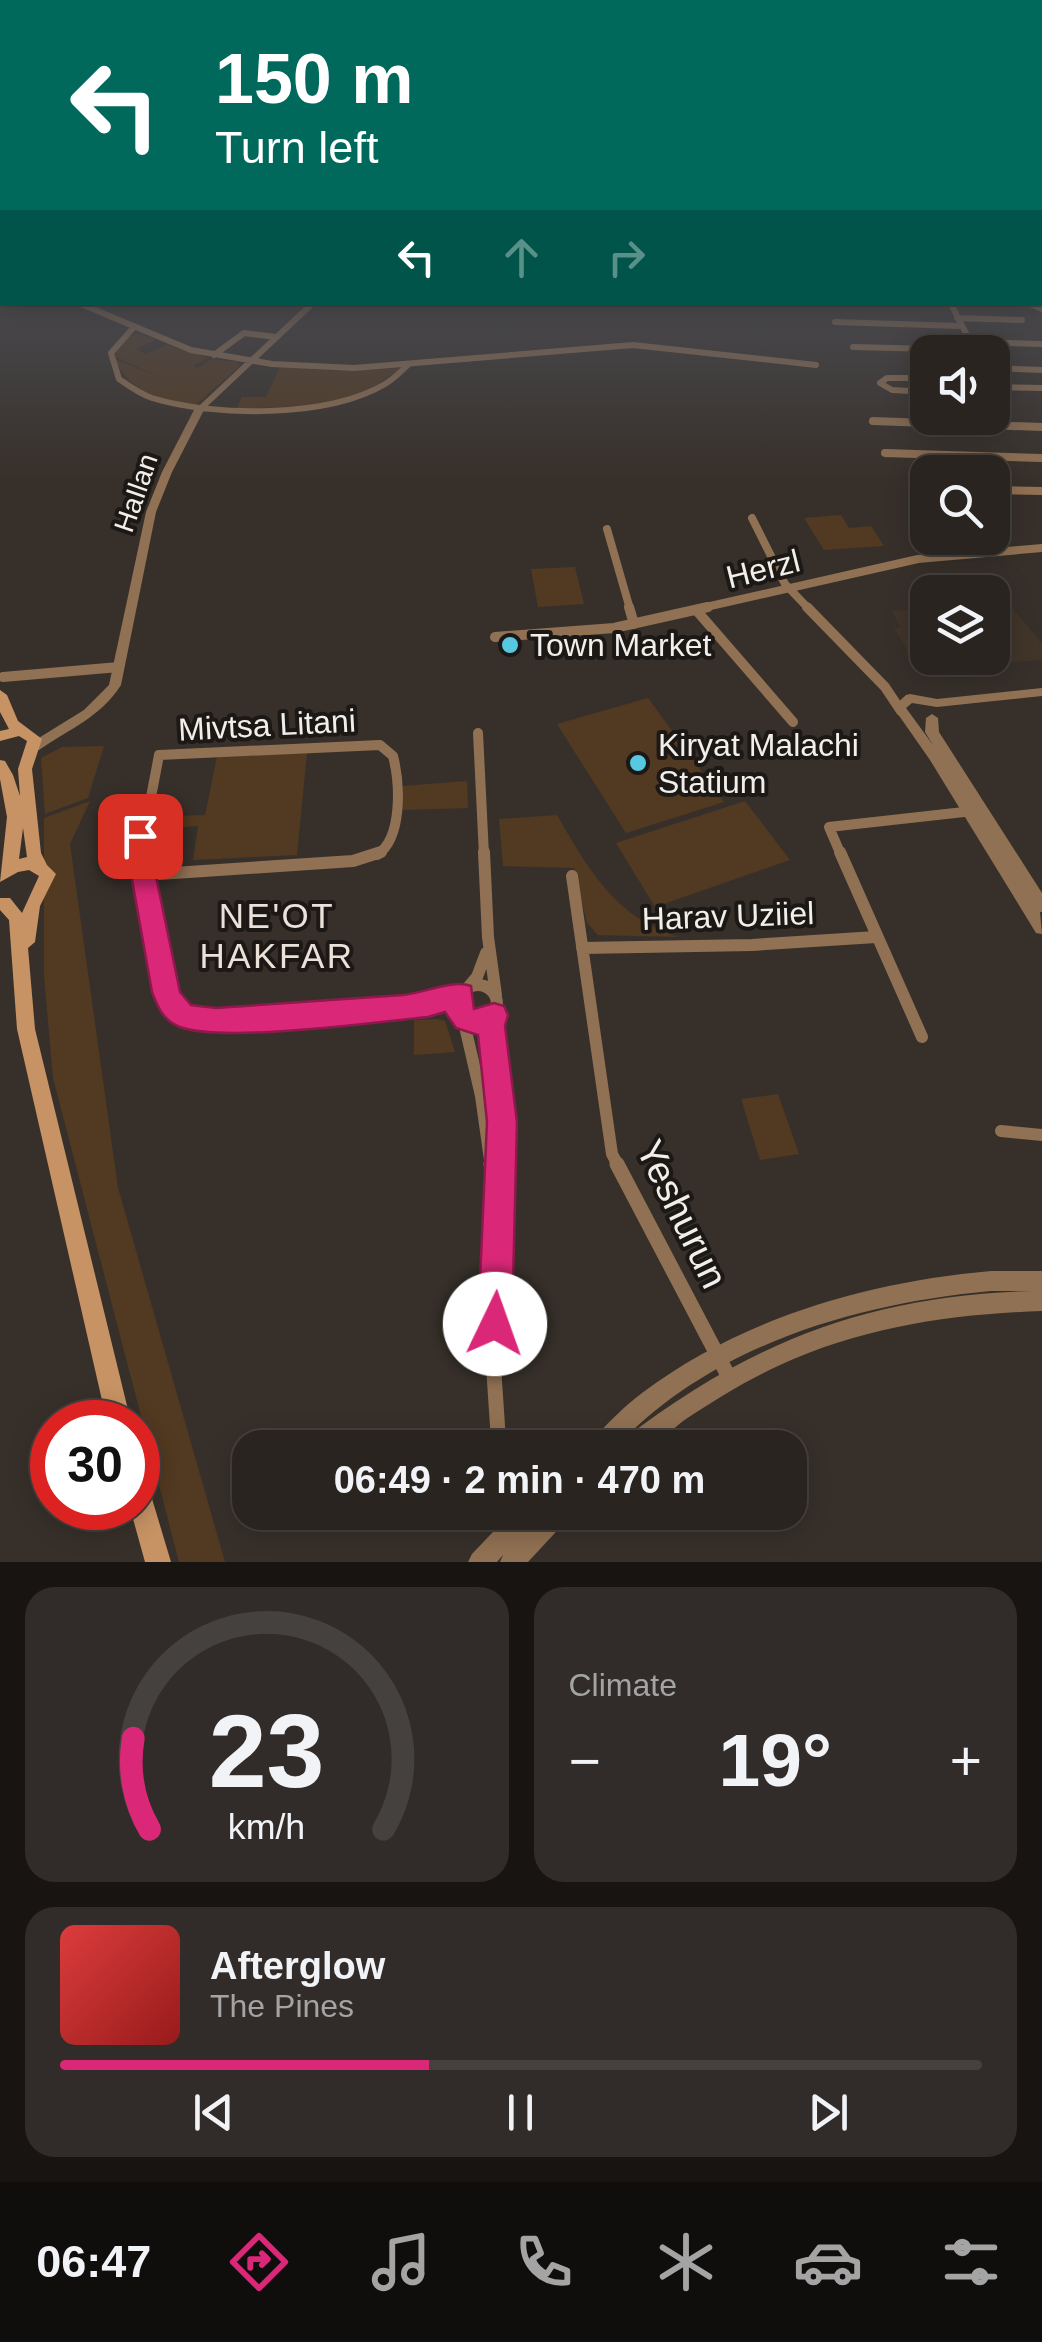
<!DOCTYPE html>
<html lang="en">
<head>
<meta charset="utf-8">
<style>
  :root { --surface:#292420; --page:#312c29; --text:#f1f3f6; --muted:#a5a4a5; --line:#45413e; --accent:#db2777 }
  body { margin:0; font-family:Arial,sans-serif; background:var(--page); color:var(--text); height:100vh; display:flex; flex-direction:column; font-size:38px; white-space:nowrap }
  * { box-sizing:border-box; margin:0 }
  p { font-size:32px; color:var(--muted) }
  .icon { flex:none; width:55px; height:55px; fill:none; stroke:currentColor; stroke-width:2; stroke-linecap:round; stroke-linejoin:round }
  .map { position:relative; height:1562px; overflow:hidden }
  .details { display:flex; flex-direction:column; gap:25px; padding:25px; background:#171412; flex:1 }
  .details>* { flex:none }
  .banner { position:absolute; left:0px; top:0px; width:1042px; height:305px; box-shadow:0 5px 25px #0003,0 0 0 2px var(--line); background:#00695c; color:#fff; overflow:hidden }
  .controls { position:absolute; left:910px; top:335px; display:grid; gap:20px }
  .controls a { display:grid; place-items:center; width:100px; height:100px; border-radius:20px; background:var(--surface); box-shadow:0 5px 25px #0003,0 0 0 2px var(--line); font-size:50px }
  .speed { position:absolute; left:30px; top:1400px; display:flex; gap:20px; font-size:50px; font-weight:700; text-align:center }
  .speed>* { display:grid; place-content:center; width:130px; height:130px; border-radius:50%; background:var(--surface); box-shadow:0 5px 25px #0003,0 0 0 2px var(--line); line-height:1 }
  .speed .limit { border:15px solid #d22; background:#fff; color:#111 }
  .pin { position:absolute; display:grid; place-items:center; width:85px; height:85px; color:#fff; margin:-42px; border-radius:20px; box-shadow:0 5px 15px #0006 }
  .me { position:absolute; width:110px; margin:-55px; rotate:3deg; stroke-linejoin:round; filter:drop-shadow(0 0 8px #0008) }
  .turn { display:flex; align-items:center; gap:35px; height:210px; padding:0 50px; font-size:45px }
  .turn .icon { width:130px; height:130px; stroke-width:2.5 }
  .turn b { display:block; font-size:70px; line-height:85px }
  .lanes { display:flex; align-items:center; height:95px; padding:0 50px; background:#0003; justify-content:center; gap:50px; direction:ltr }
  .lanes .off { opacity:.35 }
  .big { font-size:75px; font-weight:700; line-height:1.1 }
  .details .widget { flex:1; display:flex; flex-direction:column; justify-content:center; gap:15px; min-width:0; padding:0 35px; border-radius:30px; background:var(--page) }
  .details .dial { align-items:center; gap:0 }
  .dial svg { height:260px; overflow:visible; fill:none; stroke:var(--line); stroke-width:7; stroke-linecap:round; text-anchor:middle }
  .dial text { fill:var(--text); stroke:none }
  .song { display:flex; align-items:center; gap:30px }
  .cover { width:120px; height:120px; border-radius:15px; background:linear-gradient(135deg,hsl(0 70% 55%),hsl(0 70% 35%)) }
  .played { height:10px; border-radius:5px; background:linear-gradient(90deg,var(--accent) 40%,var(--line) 40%) }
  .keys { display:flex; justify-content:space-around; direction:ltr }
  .heat { display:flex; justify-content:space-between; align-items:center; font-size:55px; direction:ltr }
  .details .tiles { flex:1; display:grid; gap:25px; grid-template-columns:1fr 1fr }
  .widget:last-child { grid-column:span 2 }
  .trip { position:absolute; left:232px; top:1430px; width:575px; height:100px; border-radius:30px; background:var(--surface); box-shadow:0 5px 25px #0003,0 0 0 2px var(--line); font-weight:700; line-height:100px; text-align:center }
  .dock { display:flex; height:160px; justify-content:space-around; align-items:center; background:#100e0d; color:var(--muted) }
  .dock .icon { width:70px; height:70px }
  .dock .active { color:var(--accent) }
  .dock b { font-size:45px; color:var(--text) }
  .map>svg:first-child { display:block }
  .built { fill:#41352a }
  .green { fill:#523921 }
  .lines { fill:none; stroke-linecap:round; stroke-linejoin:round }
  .minor-far4 { stroke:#917153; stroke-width:6 }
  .minor-far3 { stroke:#917153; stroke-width:8 }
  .minor-far2 { stroke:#917153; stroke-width:10 }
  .minor-far1 { stroke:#917153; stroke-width:12 }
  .minor { stroke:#917153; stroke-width:15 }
  .tertiary { fill:#917153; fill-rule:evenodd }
  .secondary { fill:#c79364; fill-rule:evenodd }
  .route { fill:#db2777; stroke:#8e194d; stroke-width:2.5 }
  .poi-dot { fill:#56c9e1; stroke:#1c1816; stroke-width:4 }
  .labels { text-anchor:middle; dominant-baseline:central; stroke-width:8; stroke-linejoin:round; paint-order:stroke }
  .far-street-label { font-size:28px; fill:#f2eeea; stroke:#1c1816 }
  .street-label { font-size:32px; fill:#f2eeea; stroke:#1c1816 }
  .poi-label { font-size:32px; fill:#f2eeea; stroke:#1c1816; text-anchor:start }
  .neighbourhood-label { font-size:35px; letter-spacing:2.5px; fill:#eae1d9; stroke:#1c1816 }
  .near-street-label { font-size:38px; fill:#f2eeea; stroke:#1c1816 }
</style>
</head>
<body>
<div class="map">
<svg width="1042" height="1562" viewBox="0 0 1042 1562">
  <rect width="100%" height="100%" fill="#37302a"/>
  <path class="built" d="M1008,603L1042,643V660L992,664L994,669L921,674L894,628L900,627L892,611L927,609L928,658H992L993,604Z"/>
  <path class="green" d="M139,333L156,340L136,349L146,354L167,345L209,358L194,365L196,369L212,359L238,362L240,366L197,404C165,405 126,389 115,359L158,377L116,357C116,345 127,335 139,333Z
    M280,367L338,371L400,368C356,407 292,408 237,408L242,397H266Z
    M841,515L849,528L871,526L884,546L824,550L804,518Z
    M575,567L584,604L538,607L531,569Z
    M648,698L724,802L626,833L557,724Z
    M104,746L88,798L45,814L41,758L62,747Z
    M307,753L297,855L193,860L198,826L149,830L152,817L205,815L217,757Z
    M467,781L468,808L401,810L402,786Z
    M90,801L70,844L118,1188L225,1562H179L53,1078L44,976V818Z
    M745,801L790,860L655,907L616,843Z
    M557,815C588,869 615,917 678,937L598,935L587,923L574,868L503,866L499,819Z
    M436,1019L445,1021L455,1052L414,1055V1020Z
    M778,1094L799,1154L760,1160L741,1099Z"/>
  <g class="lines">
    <path class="minor-far4" d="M76,302L191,350L272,364L354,368L633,345L816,365
      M950,302L973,347
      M1025,302L1042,309
      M957,318L1022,320
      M835,322L961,326
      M134,327L111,353L119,379C129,386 140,394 152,398C214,417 328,418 385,384C394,379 402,370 409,364
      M970,342L1042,344
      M853,347L975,350
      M214,355L244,333L276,337
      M992,368L1042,370
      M928,378H887L880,383L892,390L928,392
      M992,387L1042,388
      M199,410L314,302"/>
    <path class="minor-far3" d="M873,421L1042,427
      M885,453L1042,458
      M928,489L922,493L928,504
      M992,490L1042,491
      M752,518L785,584L809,609
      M607,529L630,609
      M944,538L954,554
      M697,609L918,559L1042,548"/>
    <path class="minor-far2" d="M629,607L634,624
      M807,607L885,687L901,711
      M697,611L793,722
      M495,637L614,628L708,607
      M3,677L119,667
      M478,733L484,855
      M140,855L159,755L380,745L393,756C400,783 403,838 377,855
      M841,855L829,827L973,811"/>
    <path class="minor-far1" d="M140,852L166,992L177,1011L207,1021L429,1005L461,994
      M484,852L488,937L496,995
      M840,852L922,1037
      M144,875L353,861L381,852
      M572,876L612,1154L619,1167
      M582,948L752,945L876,937
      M459 1004a19 19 0 1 1 38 0a19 19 0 1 1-38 0Z
      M466,990L477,977L486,953
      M494,1015L491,1025L502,1123L500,1167
      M463,1018L481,1096L491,1167
      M1001,1131L1042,1135"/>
    <path class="minor" d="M491,1164L495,1194
      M617,1164L731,1381
      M499,1448L493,1359L500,1164"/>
    <path class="tertiary" d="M199,407L204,410L172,472L156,512L121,685C101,717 69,729 39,750H29L27,747L29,744L84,710L109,685L146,512L162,472L194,410Z
      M1042,688V696L937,707L912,703L906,708L933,745L925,732L926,718L932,714L938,718L939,732L1042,893V912H1040L1042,934L1036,933L930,760L893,707L906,695L910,694L937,699Z
      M991,1271H1042V1311C951,1314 863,1327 780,1365C747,1380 716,1399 686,1419C675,1426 663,1441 650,1447C642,1450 628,1448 619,1448L622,1441L615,1448H588L591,1440C608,1424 623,1407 642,1393C742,1318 867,1282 991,1271ZM991,1291H1033C872,1295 751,1341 624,1439C719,1343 860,1303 991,1291Z
      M512,1512H540L539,1517L543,1512H570L567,1520L528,1562H500L503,1555L497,1562H468L472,1554Z"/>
    <path class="secondary" d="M0,690L7,695L18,721L42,739L32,769L41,853L47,865L56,874L40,906L35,942L28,948L35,1029L131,1422H107L17,1029L9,920L0,910V898H10L22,913L39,876L29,870L18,872L0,882L7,817L0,779V760L5,761L13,775L20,796L18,769L27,741L19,736L0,741V731L9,729L0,712ZM23,828L27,857L19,859Z
      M138,1480L147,1483L150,1492L171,1562H145L130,1508H138Z"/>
  </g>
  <linearGradient id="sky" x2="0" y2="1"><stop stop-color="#1e1a17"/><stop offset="0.54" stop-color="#4d4e55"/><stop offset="1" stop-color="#4d4e55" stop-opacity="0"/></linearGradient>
  <rect width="1042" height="481" fill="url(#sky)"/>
  <path class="route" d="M140,827L149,830L152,857L180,992L191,1005L216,1008L403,995C424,993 453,979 471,986L474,1009L494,1003L504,1006L508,1015L505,1026L517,1122L512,1324L507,1337L495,1342L483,1337L478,1324L487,1122L478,1035L456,1028L445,1012L428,1017C377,1022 222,1043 180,1027C164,1021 158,1008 152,992L128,857L132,830Z"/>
  <g class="poi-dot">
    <circle cx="510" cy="645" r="10"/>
    <circle cx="638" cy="763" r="10"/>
  </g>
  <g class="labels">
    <g class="far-street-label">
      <text transform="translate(136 493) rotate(-71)">HaIlan</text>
    </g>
    <g class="street-label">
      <text transform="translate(763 569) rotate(-14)">Herzl</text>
      <text transform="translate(267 725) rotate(-3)">Mivtsa Litani</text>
      <text transform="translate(728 916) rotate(-2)">Harav Uziiel</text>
    </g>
    <g class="poi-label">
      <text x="530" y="645">Town Market</text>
      <text x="658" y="745">Kiryat Malachi<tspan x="658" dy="37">Statium</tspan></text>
    </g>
    <g class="neighbourhood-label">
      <text x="277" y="915">NE'OT<tspan x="277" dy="40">HAKFAR</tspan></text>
    </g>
    <g class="near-street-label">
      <text transform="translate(682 1214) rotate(64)">Yeshurun</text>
    </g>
  </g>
</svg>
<div class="controls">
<a><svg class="icon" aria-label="sound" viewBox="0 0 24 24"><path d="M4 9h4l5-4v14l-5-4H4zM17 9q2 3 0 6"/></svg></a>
<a><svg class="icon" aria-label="search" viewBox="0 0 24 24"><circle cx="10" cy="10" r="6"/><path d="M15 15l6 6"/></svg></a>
<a><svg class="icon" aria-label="layers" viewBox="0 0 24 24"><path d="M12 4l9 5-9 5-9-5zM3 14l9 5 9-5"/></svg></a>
</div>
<div class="speed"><div class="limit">30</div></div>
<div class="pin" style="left:140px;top:836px;background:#d93025"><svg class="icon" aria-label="arrive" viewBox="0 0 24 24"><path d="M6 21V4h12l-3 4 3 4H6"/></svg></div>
<svg class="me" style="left:495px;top:1324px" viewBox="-20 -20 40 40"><circle r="19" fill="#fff"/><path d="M0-13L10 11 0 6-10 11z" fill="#db2777"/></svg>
<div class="trip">06:49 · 2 min · 470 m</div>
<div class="banner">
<div class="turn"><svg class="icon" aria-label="left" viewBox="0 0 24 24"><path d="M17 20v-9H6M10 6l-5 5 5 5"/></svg><div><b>150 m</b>Turn left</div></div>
<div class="lanes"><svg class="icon" aria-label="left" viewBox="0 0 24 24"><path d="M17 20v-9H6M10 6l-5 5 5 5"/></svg><svg class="icon off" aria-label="ahead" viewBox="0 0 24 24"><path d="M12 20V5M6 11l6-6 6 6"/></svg><svg class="icon off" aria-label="right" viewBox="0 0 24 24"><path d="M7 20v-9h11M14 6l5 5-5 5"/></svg></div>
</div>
</div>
<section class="details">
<div class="tiles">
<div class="widget dial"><svg viewBox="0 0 100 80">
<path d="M14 69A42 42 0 1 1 86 69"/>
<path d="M14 69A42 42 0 0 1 9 41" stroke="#db2777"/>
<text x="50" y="56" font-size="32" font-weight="700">23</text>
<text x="50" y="72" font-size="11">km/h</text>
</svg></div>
<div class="widget"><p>Climate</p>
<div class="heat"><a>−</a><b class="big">19°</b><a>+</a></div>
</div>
<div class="widget">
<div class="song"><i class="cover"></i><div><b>Afterglow</b><p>The Pines</p></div></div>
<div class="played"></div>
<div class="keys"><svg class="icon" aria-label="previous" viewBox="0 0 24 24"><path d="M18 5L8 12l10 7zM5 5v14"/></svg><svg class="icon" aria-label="pause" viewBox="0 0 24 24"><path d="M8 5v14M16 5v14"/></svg><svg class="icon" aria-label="next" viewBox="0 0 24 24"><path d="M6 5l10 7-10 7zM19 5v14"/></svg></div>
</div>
</div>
</section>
<nav class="dock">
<b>06:47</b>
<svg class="icon active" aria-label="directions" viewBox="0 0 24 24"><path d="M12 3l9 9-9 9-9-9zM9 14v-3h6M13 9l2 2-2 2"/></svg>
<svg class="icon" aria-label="music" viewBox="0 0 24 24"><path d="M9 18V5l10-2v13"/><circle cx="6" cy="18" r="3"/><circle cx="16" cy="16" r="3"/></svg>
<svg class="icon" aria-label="phone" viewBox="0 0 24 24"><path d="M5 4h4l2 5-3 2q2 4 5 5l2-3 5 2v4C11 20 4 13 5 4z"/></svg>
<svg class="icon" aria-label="climate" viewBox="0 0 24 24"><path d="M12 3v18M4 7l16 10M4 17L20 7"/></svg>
<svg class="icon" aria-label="car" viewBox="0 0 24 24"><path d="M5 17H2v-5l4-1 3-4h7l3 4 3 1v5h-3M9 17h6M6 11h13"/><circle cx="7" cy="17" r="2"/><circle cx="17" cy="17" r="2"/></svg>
<svg class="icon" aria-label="filters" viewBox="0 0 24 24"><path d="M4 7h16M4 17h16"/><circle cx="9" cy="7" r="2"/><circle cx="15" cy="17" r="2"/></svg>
</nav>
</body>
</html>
